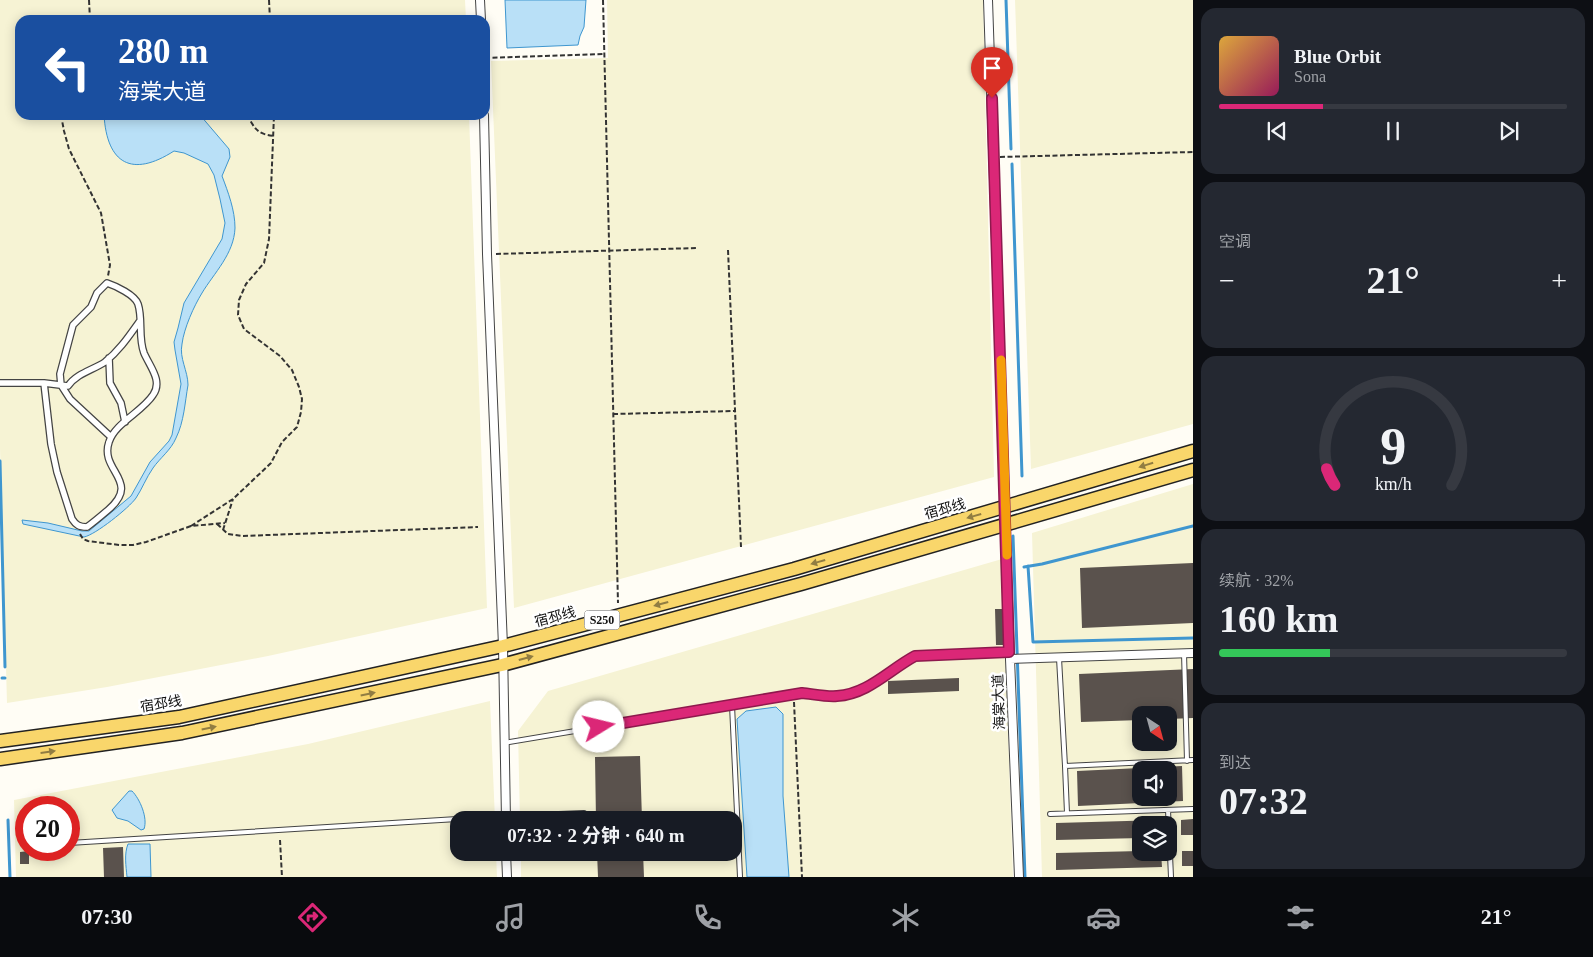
<!DOCTYPE html>
<html lang="zh">
<head>
<meta charset="utf-8">
<style>
  :root { --surface:#171b24; --page:#242831; --text:#f1f3f6; --muted:#9ea1a6; --line:#363941; --accent:#db2777 }
  body { margin:0; font-family:"Times New Roman","Noto Sans SC",serif; background:var(--page); color:var(--text); height:100vh; display:flex; flex-direction:column; font-size:19px; white-space:nowrap }
  * { box-sizing:border-box; margin:0 }
  p { font-size:16px; color:var(--muted) }
  .icon { flex:none; width:28px; height:28px; fill:none; stroke:currentColor; stroke-width:2; stroke-linecap:round; stroke-linejoin:round }
  .map { position:relative; flex:1; overflow:hidden }
  .sheet { display:flex; flex-direction:column; gap:8px; padding:8px; background:#0d0f14; width:400px }
  .sheet>* { flex:none }
  .hud { position:absolute; left:15px; top:15px; width:475px; height:105px; border-radius:15px; box-shadow:0 2px 12px #0003; background:#1a4fa0; color:#fff; overflow:hidden }
  .needle { width:32px; rotate:144deg }
  .tools { position:absolute; left:1132px; top:706px; display:grid; gap:10px }
  .tools a { display:grid; place-items:center; width:45px; height:45px; border-radius:10px; background:var(--surface); box-shadow:0 2px 12px #0003; font-size:25px }
  .speed { position:absolute; left:15px; top:796px; display:flex; gap:10px; font-size:25px; font-weight:700; text-align:center }
  .speed>* { display:grid; place-content:center; width:65px; height:65px; border-radius:50%; background:var(--surface); box-shadow:0 2px 12px #0003; line-height:1 }
  .speed .limit { border:8px solid #d22; background:#fff; color:#111 }
  .pin { position:absolute; display:grid; place-items:center; width:42px; height:42px; color:#fff; margin:-51px -21px; border-radius:50% 50% 50% 0; rotate:-45deg; box-shadow:0 0 5px #0007 }
  .pin .icon { rotate:45deg }
  .me { position:absolute; width:55px; margin:-28px; rotate:81deg; stroke-linejoin:round; filter:drop-shadow(0 0 4px #0008) }
  .turn { display:flex; align-items:center; gap:18px; height:105px; padding:0 20px; font-size:22px }
  .turn .icon { width:65px; height:65px; stroke-width:2.5 }
  .turn b { display:block; font-size:35px; line-height:42px }
  .big { font-size:38px; font-weight:700; line-height:1.1 }
  .sheet .card { flex:1; display:flex; flex-direction:column; justify-content:center; gap:8px; min-width:0; padding:0 18px; border-radius:15px; background:var(--page) }
  .sheet .dial { align-items:center; gap:0 }
  .dial svg { height:130px; overflow:visible; fill:none; stroke:var(--line); stroke-width:7; stroke-linecap:round; text-anchor:middle }
  .dial text { fill:var(--text); stroke:none }
  .song { display:flex; align-items:center; gap:15px }
  .cover { width:60px; height:60px; border-radius:8px; background:linear-gradient(135deg,hsl(40 70% 55%),hsl(330 70% 35%)) }
  .played { height:5px; border-radius:2px; background:linear-gradient(90deg,var(--accent) 30%,var(--line) 30%) }
  .keys { display:flex; justify-content:space-around; direction:ltr }
  .heat { display:flex; justify-content:space-between; align-items:center; font-size:28px; direction:ltr }
  .charge { height:8px; border-radius:4px; background:linear-gradient(90deg,#34c759 32%,var(--line) 0) }
  .trip { position:absolute; left:450px; top:811px; width:292px; height:50px; border-radius:15px; background:var(--surface); box-shadow:0 2px 12px #0003; font-weight:700; line-height:50px; text-align:center }
  .dock { display:flex; height:80px; justify-content:space-around; align-items:center; background:#090b0e; color:var(--muted) }
  .dock .icon { width:35px; height:35px }
  .dock .selected { color:var(--accent) }
  .dock b { font-size:22px; color:var(--text) }
  main { display:flex; flex:1; min-height:0 }
  .map>svg:first-child { display:block }
  .farmland { fill:#f6f3d4; fill-rule:evenodd }
  .water { fill:#b9e0f7; stroke:#3f96cf }
  .lines { fill:none; stroke-linecap:round; stroke-linejoin:round }
  .stream { stroke:#3f96cf; stroke-width:3 }
  .building { fill:#5a524d; fill-rule:evenodd }
  .service-casing { stroke:#444; stroke-width:6 }
  .pedestrian-casing { stroke:#444; stroke-width:8 }
  .minor-casing { stroke:#444; stroke-width:10 }
  .primary-casing { stroke:#222; stroke-width:15 }
  .path { stroke:#333; stroke-width:2; stroke-dasharray:5 2.5; stroke-linecap:butt }
  .service { stroke:#fff; stroke-width:4 }
  .pedestrian { stroke:#fff; stroke-width:5.5 }
  .minor { stroke:#fff; stroke-width:8 }
  .primary { stroke:#f9d66b; stroke-width:12 }
  .oneway { fill:#917d42 }
  .route-casing { stroke:#8e194d; stroke-width:12 }
  .route { stroke:#db2777; stroke-width:9 }
  .slow { stroke:#f59e0b; stroke-width:9 }
  .labels { text-anchor:middle; dominant-baseline:central; stroke-width:5; stroke-linejoin:round; paint-order:stroke }
  .shield { fill:#fff; stroke:#585858; stroke-width:1 }
  .shield-label { font-size:12px; font-weight:bold; fill:#111 }
  .street-label { font-size:14px; fill:#111; stroke:#fff }
</style>
</head>
<body>
<main>
<div class="map">
<svg width="1193" height="877" viewBox="0 0 1193 877">
  <rect width="100%" height="100%" fill="#fffdf5"/>
  <path class="farmland" d="M0,0H465L466,20H20V115H469L487,608L268,656L107,687L7,703L0,448Z
    M607,0H983L994,477L514,608L491,61L608,58Z
    M1015,0H1193V424L1031,469Z
    M1193,484V877H1042L1032,533ZM1141,715H1169V742H1141ZM1141,770H1169V798H1141ZM1141,825H1169V852H1141Z
    M1002,559L1013,877H521V853L734,852V820H520L518,731L548,691Z
    M490,701L495,820H459V852L496,853L497,877H16L14,800L308,744ZM26,808H69V850H26Z"/>
  <path class="water" d="M505,0H586L584,27L580,36L578,45L507,48Z
    M104,115H200L229,149L230,157L222,176C228,192 235,210 235,228C234,254 214,273 202,293C194,306 184,328 182,344C179,358 188,371 188,385C185,402 184,422 176,438C171,450 160,458 153,468C146,478 142,489 136,498C129,508 95,535 84,537L23,524L22,520L48,523L82,531H89L131,496L150,462L169,441L172,435L181,384L175,350L174,342L178,328L184,303L222,239L225,223L220,199L214,175L208,164L184,153L174,151C132,178 107,164 104,115Z
    M776,707L783,714V796L789,877H747L737,719L746,711Z
    M129,791H132C140,799 148,818 144,829L141,830L128,821L117,818L112,810Z
    M128,844H150L151,877H127C126,866 124,854 128,844Z"/>
  <g class="lines">
    <path class="stream" d="M1006,0L1011,149
      M1012,164L1022,476
      M0,461L5,667
      M1013,536L1025,877
      M1028,566L1033,642L1193,638
      M1024,567L1042,564L1193,526
      M2,678H5
      M8,820L10,877"/>
  </g>
  <path class="building" d="M1193,563V623L1082,628L1080,568Z
    M995,609H1003L1004,645H996Z
    M1193,669V718L1169,719V715H1141V720L1081,722L1079,674Z
    M959,678V691L888,694V681Z
    M640,756L642,820H596L595,757Z
    M1182,766L1183,801L1078,806L1077,771ZM1141,770H1169V798H1141Z
    M1193,819V835H1181V820Z
    M1162,820V825H1141V838L1056,840V823Z
    M123,847L124,877H104L103,848Z
    M29,851V864H20V852Z
    M1141,851V852H1161L1162,867L1056,870V853Z
    M1182,851H1193V866H1182Z
    M597,852H643L644,877H598Z"/>
  <g class="lines">
    <defs>
      <path id="service" d="M1184,653L1187,761
        M1059,658L1065,766
        M732,705L740,877
        M504,743L802,693C813,694 826,697 837,696C869,694 889,670 915,656L1009,652
        M1168,810L1171,877
        M1067,813L1065,766L1193,760
        M1050,814L1193,809
        M69,843L506,816L584,813"/>
      <path id="pedestrian" d="M109,358L110,383L121,403L125,422
        M0,383H44L68,386C77,373 93,370 105,362C119,351 129,336 139,322
        M44,383L51,444L57,472L72,519C76,525 79,527 87,527C94,522 101,516 108,510C142,481 99,471 109,442C115,423 142,412 153,395C163,381 150,367 144,353C138,338 143,319 138,304C135,295 116,286 107,283L97,293L91,307L73,325L60,374L61,385L70,399L111,437"/>
      <path id="minor" d="M480,0L481,20
        M988,0L1010,659L1019,877
        M484,115L487,254L503,646L506,820
        M1010,659L1193,653
        M506,852L507,877"/>
      <path id="primary" d="M0,741L179,717L503,646L794,569L1193,451
        M0,759L182,733L502,665L801,584L1193,470"/>
    </defs>
    <use href="#service" class="service-casing"/>
    <use href="#pedestrian" class="pedestrian-casing"/>
    <use href="#minor" class="minor-casing"/>
    <use href="#primary" class="primary-casing"/>
    <path class="path" d="M89,0L90,20
      M269,0L270,20
      M603,0L618,603
      M485,58L604,54
      M61,115L64,131L69,149L101,213L110,265L108,276
      M247,115C255,129 257,134 274,136
      M1000,157L1193,152
      M728,250L741,547
      M496,254L696,248
      M613,414L735,411
      M217,524L228,534L242,536L478,527
      M191,526L233,499L271,463L282,442L297,427L301,412L302,399L299,387L292,370L280,356L244,329L238,315L239,300L246,284L264,263L269,239L274,115
      M223,530L233,499
      M80,534L83,539L88,541L119,545H133L146,542L191,526L225,523
      M794,702L802,877
      M280,840L282,877"/>
    <use href="#service" class="service"/>
    <use href="#pedestrian" class="pedestrian"/>
    <use href="#minor" class="minor"/>
    <use href="#primary" class="primary"/>
  </g>
  <defs><path id="oneway-solid" d="M-6-.8H1V-3.2L6.5 0L1 3.2V.8H-6Z" transform="scale(1.25)"/></defs>
  <g class="oneway">
    <use href="#oneway-solid" transform="translate(1146 465) rotate(163)"/>
    <use href="#oneway-solid" transform="translate(974 516) rotate(164)"/>
    <use href="#oneway-solid" transform="translate(818 562) rotate(164)"/>
    <use href="#oneway-solid" transform="translate(661 604) rotate(165)"/>
    <use href="#oneway-solid" transform="translate(526 658) rotate(-15)"/>
    <use href="#oneway-solid" transform="translate(368 694) rotate(-12)"/>
    <use href="#oneway-solid" transform="translate(209 728) rotate(-12)"/>
    <use href="#oneway-solid" transform="translate(48 752) rotate(-8)"/>
  </g>
  <g class="lines">
    <defs>
      <path id="route" d="M599,727L802,693C813,694 826,697 837,696C868,694 889,670 915,656L1009,652L992,98"/>
    </defs>
    <use href="#route" class="route-casing"/>
    <use href="#route" class="route"/>
    <path class="slow" d="M1001,360L1007,555"/>
  </g>
  <g class="labels">
    <rect class="shield" x="584.5" y="610.5" width="35" height="19" rx="4"/>
    <g class="shield-label">
      <text x="602" y="620">S250</text>
    </g>
    <g class="street-label">
      <text transform="translate(945 509) rotate(-16)">宿邳线</text>
      <text transform="translate(555 617) rotate(-15)">宿邳线</text>
      <text transform="translate(999 702) rotate(-92)">海棠大道</text>
      <text transform="translate(161 704) rotate(-9)">宿邳线</text>
    </g>
  </g>
</svg>
<div class="tools">
<a><svg class="needle" viewBox="-14 -14 28 28"><path d="M0-13l5 13h-10z" fill="#e53935"/><path d="M0 13l5-13h-10z" fill="#9ea1a6"/></svg></a>
<a><svg class="icon" aria-label="sound" viewBox="0 0 24 24"><path d="M4 9h4l5-4v14l-5-4H4zM17 9q2 3 0 6"/></svg></a>
<a><svg class="icon" aria-label="layers" viewBox="0 0 24 24"><path d="M12 4l9 5-9 5-9-5zM3 14l9 5 9-5"/></svg></a>
</div>
<div class="speed"><div class="limit">20</div></div>
<div class="pin" style="left:992px;top:98px;background:#d93025"><svg class="icon" aria-label="arrive" viewBox="0 0 24 24"><path d="M6 21V4h12l-3 4 3 4H6"/></svg></div>
<svg class="me" style="left:599px;top:727px" viewBox="-20 -20 40 40"><circle r="19" fill="#fff"/><path d="M0-13L10 11 0 6-10 11z" fill="#db2777"/></svg>
<div class="trip">07:32 · 2 分钟 · 640 m</div>
<div class="hud">
<div class="turn"><svg class="icon" aria-label="left" viewBox="0 0 24 24"><path d="M17 20v-9H6M10 6l-5 5 5 5"/></svg><div><b>280 m</b>海棠大道</div></div>
</div>
</div>
<section class="sheet">
<div class="card">
<div class="song"><i class="cover"></i><div><b>Blue Orbit</b><p>Sona</p></div></div>
<div class="played"></div>
<div class="keys"><svg class="icon" aria-label="previous" viewBox="0 0 24 24"><path d="M18 5L8 12l10 7zM5 5v14"/></svg><svg class="icon" aria-label="pause" viewBox="0 0 24 24"><path d="M8 5v14M16 5v14"/></svg><svg class="icon" aria-label="next" viewBox="0 0 24 24"><path d="M6 5l10 7-10 7zM19 5v14"/></svg></div>
</div>
<div class="card"><p>空调</p>
<div class="heat"><a>−</a><b class="big">21°</b><a>+</a></div>
</div>
<div class="card dial"><svg viewBox="0 0 100 80">
<path d="M14 69A42 42 0 1 1 86 69"/>
<path d="M14 69A42 42 0 0 1 9 59" stroke="#db2777"/>
<text x="50" y="56" font-size="32" font-weight="700">9</text>
<text x="50" y="72" font-size="11">km/h</text>
</svg></div>
<div class="card"><p>续航 · 32%</p><b class="big">160 km</b><div class="charge"></div></div>
<div class="card"><p>到达</p><b class="big">07:32</b></div>
</section>
</main>
<nav class="dock">
<b>07:30</b>
<svg class="icon selected" aria-label="directions" viewBox="0 0 24 24"><path d="M12 3l9 9-9 9-9-9zM9 14v-3h6M13 9l2 2-2 2"/></svg>
<svg class="icon" aria-label="music" viewBox="0 0 24 24"><path d="M9 18V5l10-2v13"/><circle cx="6" cy="18" r="3"/><circle cx="16" cy="16" r="3"/></svg>
<svg class="icon" aria-label="phone" viewBox="0 0 24 24"><path d="M5 4h4l2 5-3 2q2 4 5 5l2-3 5 2v4C11 20 4 13 5 4z"/></svg>
<svg class="icon" aria-label="climate" viewBox="0 0 24 24"><path d="M12 3v18M4 7l16 10M4 17L20 7"/></svg>
<svg class="icon" aria-label="car" viewBox="0 0 24 24"><path d="M5 17H2v-5l4-1 3-4h7l3 4 3 1v5h-3M9 17h6M6 11h13"/><circle cx="7" cy="17" r="2"/><circle cx="17" cy="17" r="2"/></svg>
<svg class="icon" aria-label="filters" viewBox="0 0 24 24"><path d="M4 7h16M4 17h16"/><circle cx="9" cy="7" r="2"/><circle cx="15" cy="17" r="2"/></svg>
<b>21°</b>
</nav>
</body>
</html>
